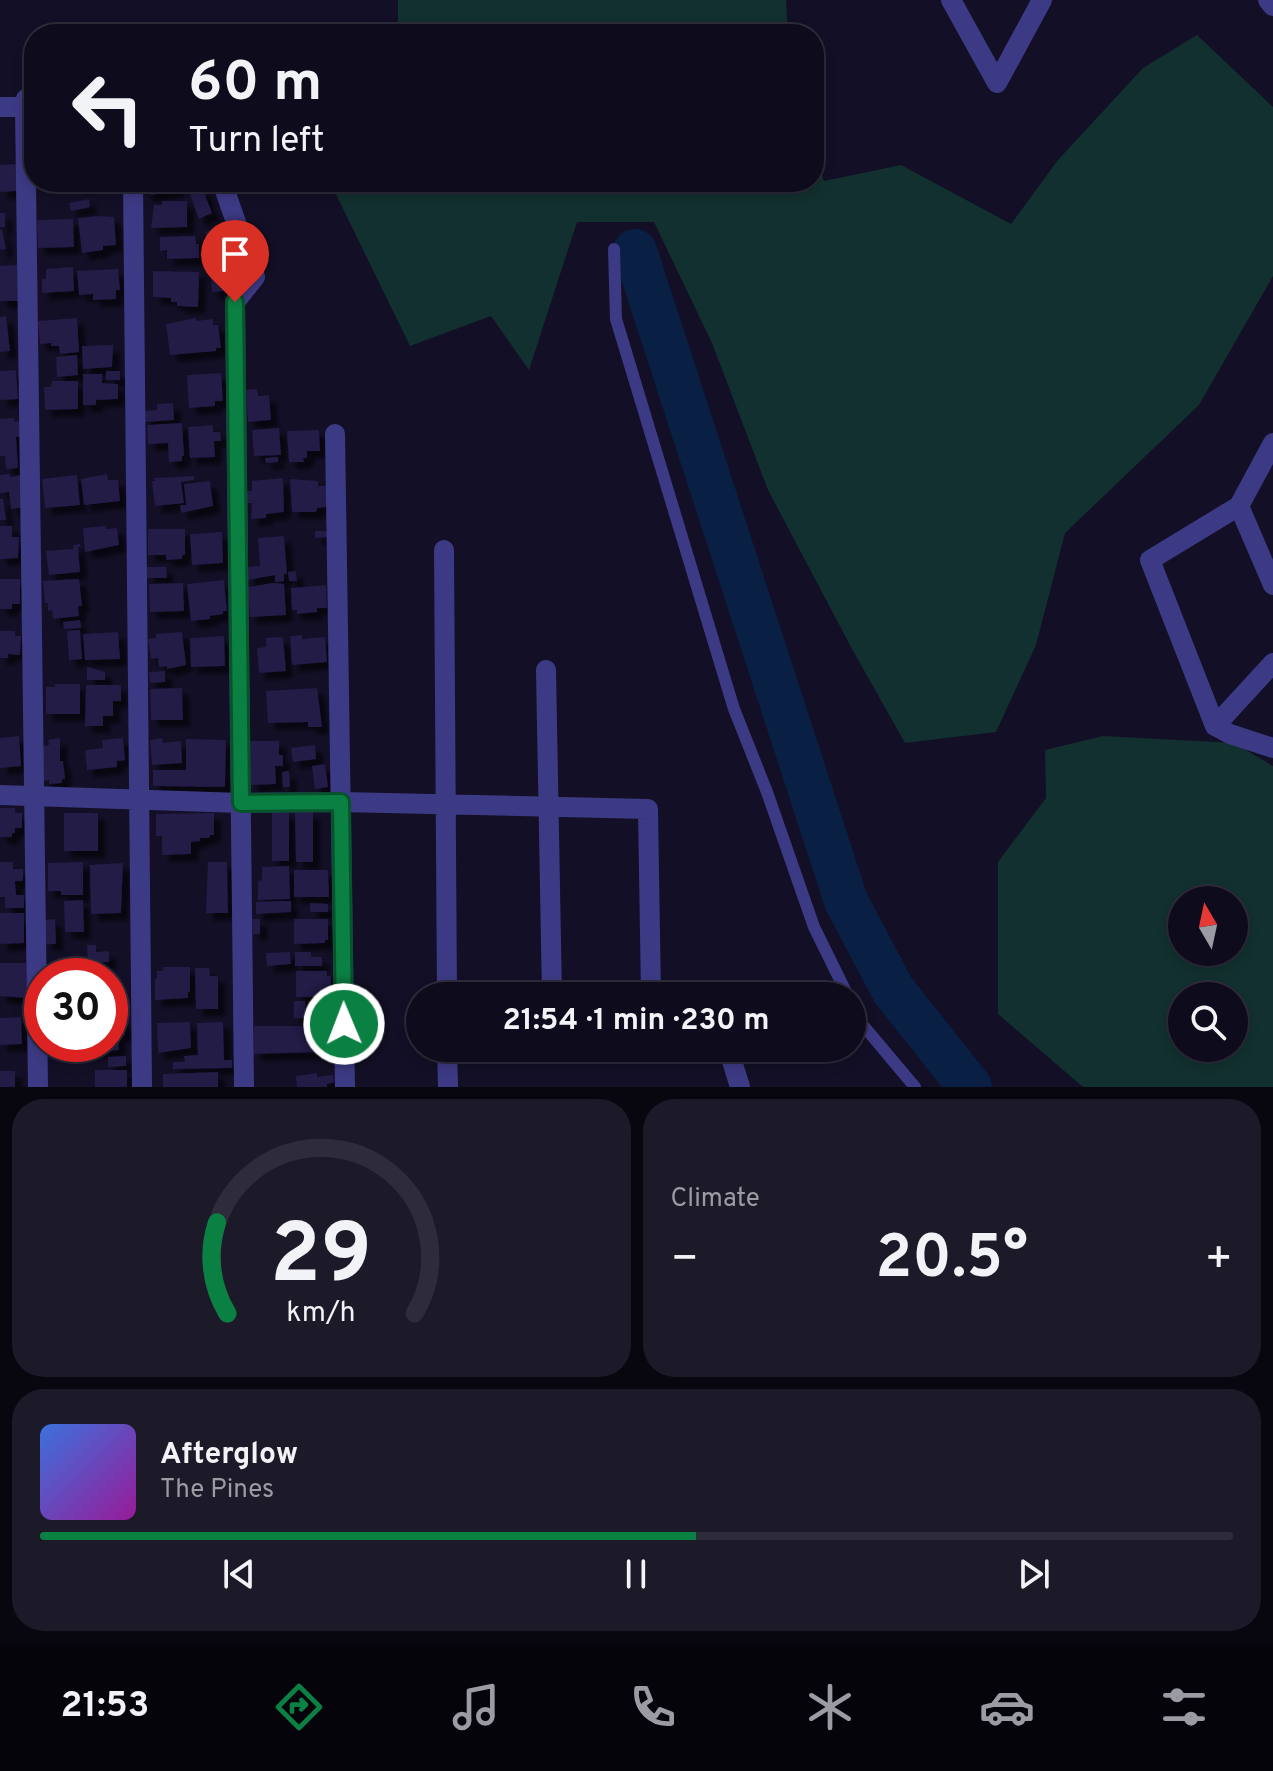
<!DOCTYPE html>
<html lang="en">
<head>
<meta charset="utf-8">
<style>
  :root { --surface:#0e0b1c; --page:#1c1929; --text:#f1f3f6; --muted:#9b9ba3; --line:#2e2b3b; --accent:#0b8043 }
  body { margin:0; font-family:Overpass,sans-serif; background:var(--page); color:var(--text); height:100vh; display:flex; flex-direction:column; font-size:30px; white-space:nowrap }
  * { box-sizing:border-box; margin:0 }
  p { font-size:26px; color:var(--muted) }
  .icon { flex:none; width:44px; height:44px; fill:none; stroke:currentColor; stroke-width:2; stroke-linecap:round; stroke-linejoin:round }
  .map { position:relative; height:1087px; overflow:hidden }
  .details { display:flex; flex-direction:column; gap:12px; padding:12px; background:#08060f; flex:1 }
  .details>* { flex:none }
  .guide { position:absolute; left:24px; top:24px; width:800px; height:168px; border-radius:32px; box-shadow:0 4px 12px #0003,0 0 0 2px var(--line); background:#0e0b1c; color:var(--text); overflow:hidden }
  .needle { width:52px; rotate:351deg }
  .fabs { position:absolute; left:1168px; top:886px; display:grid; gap:16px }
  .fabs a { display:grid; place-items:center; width:80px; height:80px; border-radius:50%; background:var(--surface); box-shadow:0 4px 12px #0003,0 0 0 2px var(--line); font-size:40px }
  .speed { position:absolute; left:24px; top:958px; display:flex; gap:16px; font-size:40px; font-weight:700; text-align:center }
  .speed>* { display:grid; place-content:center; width:104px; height:104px; border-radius:50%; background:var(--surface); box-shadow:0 4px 12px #0003,0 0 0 2px var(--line); line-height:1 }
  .speed .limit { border:12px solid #d22; background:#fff; color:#111 }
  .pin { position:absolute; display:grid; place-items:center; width:68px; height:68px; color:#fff; margin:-82px -34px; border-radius:50% 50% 50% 0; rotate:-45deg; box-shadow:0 0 8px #0007 }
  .pin .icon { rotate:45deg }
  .me { position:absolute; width:88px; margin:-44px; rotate:359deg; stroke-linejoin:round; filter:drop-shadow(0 0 6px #0008) }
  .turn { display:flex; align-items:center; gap:28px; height:168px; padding:0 32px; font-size:36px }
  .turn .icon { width:104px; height:104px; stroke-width:2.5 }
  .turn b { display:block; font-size:56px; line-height:68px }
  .big { font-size:60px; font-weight:700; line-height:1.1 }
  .details .card { flex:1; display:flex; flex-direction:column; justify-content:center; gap:12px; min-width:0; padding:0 28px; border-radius:32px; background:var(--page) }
  .details .dial { align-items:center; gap:0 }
  .dial svg { height:208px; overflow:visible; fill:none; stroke:var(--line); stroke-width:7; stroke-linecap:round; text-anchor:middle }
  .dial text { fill:var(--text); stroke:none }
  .song { display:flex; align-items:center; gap:24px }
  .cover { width:96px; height:96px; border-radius:12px; background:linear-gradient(135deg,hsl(220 70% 55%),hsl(300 70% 35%)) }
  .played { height:8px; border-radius:4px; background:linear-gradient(90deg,var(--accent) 55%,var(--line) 55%) }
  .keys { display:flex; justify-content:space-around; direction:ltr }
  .heat { display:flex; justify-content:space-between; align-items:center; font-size:44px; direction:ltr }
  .details .tiles { flex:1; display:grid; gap:12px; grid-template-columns:1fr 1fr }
  .card:last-child { grid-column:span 2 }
  .trip { position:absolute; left:406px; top:982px; width:460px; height:80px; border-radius:40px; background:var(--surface); box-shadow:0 4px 12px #0003,0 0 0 2px var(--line); font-weight:700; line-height:80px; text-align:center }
  .tab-bar { display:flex; height:128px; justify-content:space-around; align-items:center; background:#06040b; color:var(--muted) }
  .tab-bar .icon { width:56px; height:56px }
  .tab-bar .selected { color:var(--accent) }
  .tab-bar b { font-size:36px; color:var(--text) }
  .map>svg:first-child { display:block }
  .green { fill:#12302f; fill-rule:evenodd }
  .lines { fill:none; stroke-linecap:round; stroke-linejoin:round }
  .river { stroke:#0a1f44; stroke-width:44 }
  .building { fill:#241b47; filter:url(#shadow) }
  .lane { stroke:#3d3a85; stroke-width:12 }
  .street { stroke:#3d3a85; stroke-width:20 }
  .route-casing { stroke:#07532c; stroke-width:20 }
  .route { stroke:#0b8043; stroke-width:14 }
</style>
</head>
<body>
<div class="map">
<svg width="1273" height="1087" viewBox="0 0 1273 1087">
  <defs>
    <filter id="shadow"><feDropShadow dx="7" dy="7" stdDeviation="2" flood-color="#0009"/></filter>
  </defs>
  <rect width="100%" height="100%" fill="#130f26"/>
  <path class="green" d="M398,0H786L788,34H380L398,26Z
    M1197,35L1273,107V276L1199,405L1065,533L1036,645L996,732L905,743L852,649L768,490L712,343L654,222H577L529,370L491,316L410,346L330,182H814V153L824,181L901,165L1011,224L1058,160L1143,68Z
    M1103,736L1234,743L1273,766V1087H1083L998,1014V862L1046,798L1045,750ZM1182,900H1234V952H1182ZM1182,996H1234V1048H1182Z"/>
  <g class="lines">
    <path class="river" d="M635,251L846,901L893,990L970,1087"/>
  </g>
  <path class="building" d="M17,164V191L0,192V165Z
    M144,182H176L177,190L152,195L145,193Z
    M202,187L212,213L199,219L189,192Z
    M89,199L90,207L71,211L69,203Z
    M162,201H187V227L151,228L154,205H162Z
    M0,213H5V227H0Z
    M99,216L114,217L116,245L103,246V250L82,253L78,218Z
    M73,219L74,247L38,248L37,220Z
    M219,227L231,262L216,267L205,232Z
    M2,229L6,249L0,250V230Z
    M195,236L196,244H199V258L167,259V250L160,251V237Z
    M17,265L18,301H0V266Z
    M73,267L74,291L42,293V279H46V269Z
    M211,268H224L225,291L212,292Z
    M118,269L120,290H116V299L93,300V294L79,295L77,271Z
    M153,271L199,272L198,307L177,306V302H171V298L153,297Z
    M6,316L10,351L0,352V317Z
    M77,318L79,352L60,354L59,346H51V343L40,344L38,321Z
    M196,318V321L213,319V325H218L221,348H216V351L170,355L166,324Z
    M113,345L112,367L83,369L82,346Z
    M77,355L78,375L57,377L56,357Z
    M16,370L18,399L0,400V371Z
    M106,371H120V380H106Z
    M221,373L223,401H215V406L189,408L187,375Z
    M83,374H102V383L118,384V399L96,400V405H83Z
    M52,381H78V409L45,410L44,387H51Z
    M257,389L258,396L269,395L271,420L248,422L246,390Z
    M173,403L174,420L144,422V411L157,410V404Z
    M14,418V422L20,421L21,437H16L18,468L6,469L5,456H0V419Z
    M182,423L184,456H182V461L169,462L168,443L148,444L147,425Z
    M213,425V432H220L221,441H214L215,457L190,458L188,427Z
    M279,428L281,455L254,456L252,430Z
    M319,430L320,451H307V458H303L304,462H289L287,431Z
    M278,457V462L266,463L265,458Z
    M10,474V477L20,475L24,507L11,509L9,492L0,493V475Z
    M107,474L108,480H118L120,501L84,505L81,479Z
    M77,475L80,505L45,508L42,479Z
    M194,476V480L181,482L184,503L155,506L152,481H155L154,478Z
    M283,478L284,512L266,514V518L251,519L252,503H247L246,491H252V481Z
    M290,479L318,481V486H326L327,507L317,508L316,512H292Z
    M210,481L213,506L181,513L180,505H186L184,484Z
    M0,499H3L6,520H0Z
    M0,526H12V537H19L18,558L0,559Z
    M106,526V529L117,528L119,545L85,552L83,528Z
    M148,529H185V555H182V559L166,560V555H148Z
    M315,531H327V537L315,538Z
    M222,532L223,563L192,565L190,534Z
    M284,536L287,574H284V581L275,582V575L248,580L247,567L260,566L258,538Z
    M80,544L81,547H78L80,572L49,575L46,551L73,549V545Z
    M147,567H166L167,578H147Z
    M296,571L297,581H289L288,572Z
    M0,579H20V604H12V609H0Z
    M79,579L82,606H78L79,616L53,619L52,610L48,611V603H45L43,581Z
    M224,580L227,611H223V614L210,616V619L191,621L187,584Z
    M183,583L184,611L150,612L149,584Z
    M273,583L284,584L286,615L250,617L248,587Z
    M326,585L327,608H317V612L297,614V610H292L291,588Z
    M80,620L81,628L64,629L63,622Z
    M80,630L82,659L69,660L67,631Z
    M0,631H15V636H21L20,655L8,654V658H0Z
    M118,632L120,659L85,660L83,634Z
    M182,632L186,665L167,669V666L159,667L158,658L151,659L148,639L156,638V634Z
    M302,635V639L325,637L327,662L292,665L290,636Z
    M224,636L225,666L191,667L190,638Z
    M283,637L286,671L259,673L257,648L266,647V638Z
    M87,667L105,672V680H87Z
    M165,671V682L150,683L149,672Z
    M55,684H80V714H46V687H55Z
    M86,685H121V701H113V716H103V726H85Z
    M182,688L183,720H151L150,689Z
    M317,688L322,727H308V722L268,723L266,691Z
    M19,736L21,766L0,768V738Z
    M60,738V761H63L65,779H62V783L49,784V780L44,781L42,746L49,745L48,740Z
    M123,738L125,760L117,761V767L87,770L85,750L103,748L102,740Z
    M162,738L163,743L181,741L182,763L152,765L150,740Z
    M186,739L226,740L225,787L153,786V770H186Z
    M250,741H279V755H283V766H275L276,784L251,785Z
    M315,745L316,759L293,762L291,748Z
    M325,764L328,787L315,789L312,766Z
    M289,771L290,787H283L282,772Z
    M0,808H15V813H22V828H15V833H12V837H0Z
    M272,812L289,813V861H272Z
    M313,812V862H296L295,813Z
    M64,813H98V851H64Z
    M214,813V835H210L209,838H200V841L191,842V854L162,855V836H156V814Z
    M0,862H13V869H23V881H15L16,895H24V908H5V897H0Z
    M83,862V895H61V891H48V863Z
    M208,862H227L228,913H206Z
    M123,863L121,913L91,914L90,865Z
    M289,866L290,899L258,900V881L262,880V867Z
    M294,870H328L329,897H294Z
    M83,900L84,932H65L64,901Z
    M279,901H291V912L256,914V902Z
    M310,903L328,904V912H310Z
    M0,913H24V943L0,944Z
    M55,919L56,944H45L44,920Z
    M252,919H260V934H253Z
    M294,919H328V940H325V943L294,944Z
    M87,945H96V952L109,951V962L88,963Z
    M290,952L291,964L267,966L266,953Z
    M295,952H311V957H322V966H295Z
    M0,963H26L27,998L0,996Z
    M66,966L88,968V976H65Z
    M163,967H190V992H188V998L155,1000V979L157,978V971H163Z
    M195,968H209L210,976H218V1009H196Z
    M296,971H327V976H331V985L327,986V997H296Z
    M294,1001H305V1018H294Z
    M21,1017L22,1044L0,1045V1018Z
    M119,1017V1021H124L125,1035H118L119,1050L82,1052V1044H110V1018Z
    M190,1022L191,1048L158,1053L157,1023Z
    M223,1022L224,1060H232V1068L173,1069V1062H185L184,1056L198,1055L197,1023Z
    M254,1026H305V1034H320V1052L254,1054Z
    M48,1044H77V1049L49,1051Z
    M126,1056V1066L108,1067V1057Z
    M95,1070H127V1087H95Z
    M0,1071H15V1087H0Z
    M218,1072V1087H163V1074Z
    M317,1073V1077L333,1075L334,1082L327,1084V1087H297L296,1076Z"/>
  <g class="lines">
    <path class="lane" d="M614,249L616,319L734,709L767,792L814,927L848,996
      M852,1005L862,1024L915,1087"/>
    <path class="street" d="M951,0L997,83L1042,0
      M1268,0L1273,6
      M34,94L26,99L25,107L38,1087
      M0,107H25
      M133,182L142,1087
      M222,182L255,277L235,302L244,1087
      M335,434L345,1087
      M1273,443L1239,506L1150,560L1215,726L1230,734L1273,748
      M1239,506L1273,585
      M444,550L447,996
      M546,670L552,996
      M1215,726L1273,663
      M0,795L241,803L341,802L648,809L651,996
      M447,1048L448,1087
      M728,1048L740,1087"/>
  </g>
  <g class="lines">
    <defs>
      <path id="route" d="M235,302L241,803L341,802L344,1024"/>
    </defs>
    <use href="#route" class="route-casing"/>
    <use href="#route" class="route"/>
  </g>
</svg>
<div class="fabs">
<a><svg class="needle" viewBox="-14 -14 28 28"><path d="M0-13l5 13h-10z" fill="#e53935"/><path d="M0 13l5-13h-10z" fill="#9b9ba3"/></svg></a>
<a><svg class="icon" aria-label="search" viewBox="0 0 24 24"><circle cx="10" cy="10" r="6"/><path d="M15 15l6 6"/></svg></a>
</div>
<div class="speed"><div class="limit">30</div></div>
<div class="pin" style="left:235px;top:302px;background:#d93025"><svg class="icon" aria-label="arrive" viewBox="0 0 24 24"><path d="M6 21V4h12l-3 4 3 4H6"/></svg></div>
<svg class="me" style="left:344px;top:1024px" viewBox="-20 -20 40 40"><circle r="17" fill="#0b8043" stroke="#fff" stroke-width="3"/><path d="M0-11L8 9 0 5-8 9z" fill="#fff"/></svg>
<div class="trip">21:54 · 1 min · 230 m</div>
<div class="guide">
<div class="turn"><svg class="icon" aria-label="left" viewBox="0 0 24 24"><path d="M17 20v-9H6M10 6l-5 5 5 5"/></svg><div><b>60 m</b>Turn left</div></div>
</div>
</div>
<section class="details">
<div class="tiles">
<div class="card dial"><svg viewBox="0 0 100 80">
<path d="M14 69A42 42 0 1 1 86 69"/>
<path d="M14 69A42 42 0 0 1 10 34" stroke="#0b8043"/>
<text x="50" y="56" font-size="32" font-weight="700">29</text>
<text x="50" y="72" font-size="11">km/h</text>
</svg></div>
<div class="card"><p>Climate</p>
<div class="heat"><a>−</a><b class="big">20.5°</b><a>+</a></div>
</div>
<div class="card">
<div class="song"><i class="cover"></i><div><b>Afterglow</b><p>The Pines</p></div></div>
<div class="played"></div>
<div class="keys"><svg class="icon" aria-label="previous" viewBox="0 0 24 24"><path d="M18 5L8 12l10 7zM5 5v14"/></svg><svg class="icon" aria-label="pause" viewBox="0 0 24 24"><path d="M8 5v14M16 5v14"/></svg><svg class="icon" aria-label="next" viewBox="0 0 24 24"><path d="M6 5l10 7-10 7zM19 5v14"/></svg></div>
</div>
</div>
</section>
<nav class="tab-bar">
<b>21:53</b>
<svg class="icon selected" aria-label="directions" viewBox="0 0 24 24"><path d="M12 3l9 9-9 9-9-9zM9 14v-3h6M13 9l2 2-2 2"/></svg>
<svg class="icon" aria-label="music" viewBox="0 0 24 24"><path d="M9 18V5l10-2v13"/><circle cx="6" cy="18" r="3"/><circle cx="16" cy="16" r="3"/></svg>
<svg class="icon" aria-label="phone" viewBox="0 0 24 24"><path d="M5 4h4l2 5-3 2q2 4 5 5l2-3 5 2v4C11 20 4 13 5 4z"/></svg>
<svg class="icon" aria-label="climate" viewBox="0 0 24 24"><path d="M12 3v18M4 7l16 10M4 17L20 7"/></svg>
<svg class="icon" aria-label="car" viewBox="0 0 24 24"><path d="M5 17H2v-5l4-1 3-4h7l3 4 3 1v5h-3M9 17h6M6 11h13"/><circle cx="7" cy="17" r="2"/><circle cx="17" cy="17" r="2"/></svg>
<svg class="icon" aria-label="filters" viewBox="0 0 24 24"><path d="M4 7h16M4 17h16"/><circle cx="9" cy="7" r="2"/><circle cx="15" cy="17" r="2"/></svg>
</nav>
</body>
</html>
